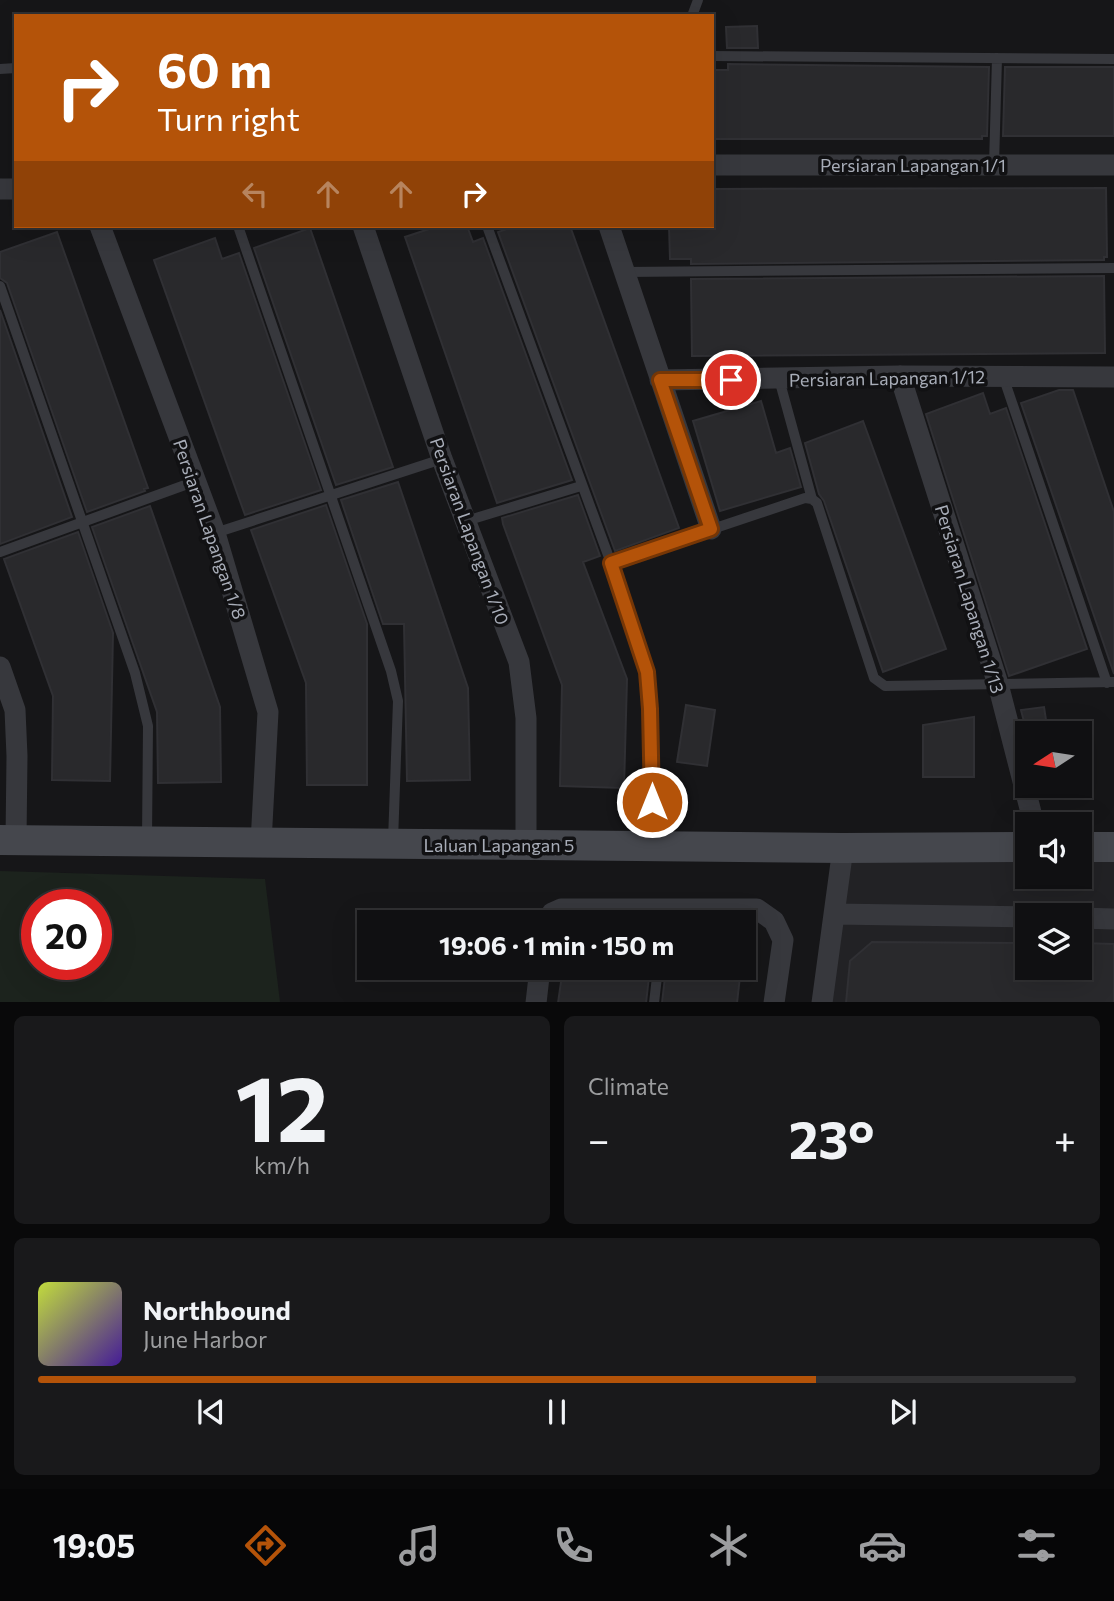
<!DOCTYPE html>
<html lang="en">
<head>
<meta charset="utf-8">
<style>
  :root { --surface:#101012; --page:#19191b; --text:#f1f3f6; --muted:#9c9d9f; --line:#303032; --accent:#b45309 }
  body { margin:0; font-family:Commissioner,sans-serif; background:var(--page); color:var(--text); height:100vh; display:flex; flex-direction:column; font-size:26px; white-space:nowrap }
  * { box-sizing:border-box; margin:0 }
  p { font-size:23px; color:var(--muted) }
  .icon { flex:none; width:38px; height:38px; fill:none; stroke:currentColor; stroke-width:2; stroke-linecap:round; stroke-linejoin:round }
  .map { position:relative; height:1002px; overflow:hidden }
  .details { display:flex; flex-direction:column; gap:14px; padding:14px; background:#09090a; flex:1 }
  .details>* { flex:none }
  .top-card { position:absolute; left:14px; top:14px; width:700px; height:214px; border-radius:0px; box-shadow:0 7px 28px #0002,0 0 0 2px var(--line); background:#b45309; color:#fff; overflow:hidden }
  .needle { width:46px; rotate:258deg }
  .tools { position:absolute; left:1015px; top:721px; display:grid; gap:14px }
  .tools a { display:grid; place-items:center; width:77px; height:77px; border-radius:0px; background:var(--surface); box-shadow:0 7px 28px #0002,0 0 0 2px var(--line); font-size:35px }
  .speed { position:absolute; left:21px; top:889px; display:flex; gap:14px; font-size:35px; font-weight:700; text-align:center }
  .speed>* { display:grid; place-content:center; width:91px; height:91px; border-radius:50%; background:var(--surface); box-shadow:0 7px 28px #0002,0 0 0 2px var(--line); line-height:1 }
  .speed .limit { border:10px solid #d22; background:#fff; color:#111 }
  .pin { position:absolute; display:grid; place-items:center; width:60px; height:60px; color:#fff; margin:-30px; border:4px solid #fff; border-radius:50%; box-shadow:0 2px 7px #0007 }
  .me { position:absolute; width:77px; margin:-38px; rotate:0deg; stroke-linejoin:round; filter:drop-shadow(0 0 5px #0008) }
  .turn { display:flex; align-items:center; gap:24px; height:147px; padding:0 28px; font-size:32px }
  .turn .icon { width:91px; height:91px; stroke-width:2.5 }
  .turn b { display:block; font-size:49px; line-height:60px }
  .lanes { display:flex; align-items:center; height:66px; padding:0 28px; background:#0003; justify-content:center; gap:35px; direction:ltr }
  .lanes .off { opacity:.35 }
  .big { font-size:52px; font-weight:700; line-height:1.1 }
  .details .card { flex:1; display:flex; flex-direction:column; justify-content:center; gap:10px; min-width:0; padding:0 24px; border-radius:10px; background:var(--page) }
  .details .dial { align-items:center; gap:0 }
  .dial b { font-size:91px; line-height:1 }
  .song { display:flex; align-items:center; gap:21px }
  .cover { width:84px; height:84px; border-radius:10px; background:linear-gradient(135deg,hsl(70 70% 55%),hsl(260 70% 35%)) }
  .played { height:7px; border-radius:4px; background:linear-gradient(90deg,var(--accent) 75%,var(--line) 75%) }
  .keys { display:flex; justify-content:space-around; direction:ltr }
  .heat { display:flex; justify-content:space-between; align-items:center; font-size:38px; direction:ltr }
  .details .tiles { flex:1; display:grid; gap:14px; grid-template-columns:1fr 1fr }
  .card:last-child { grid-column:span 2 }
  .trip { position:absolute; left:357px; top:910px; width:399px; height:70px; border-radius:0px; background:var(--surface); box-shadow:0 7px 28px #0002,0 0 0 2px var(--line); font-weight:700; line-height:70px; text-align:center }
  .tabs { display:flex; height:112px; justify-content:space-around; align-items:center; background:#060607; color:var(--muted) }
  .tabs .icon { width:49px; height:49px }
  .tabs .current { color:var(--accent) }
  .tabs b { font-size:32px; color:var(--text) }
  .map>svg:first-child { display:block }
  .built { fill:#222225; fill-rule:evenodd }
  .green { fill:#1c231d; fill-rule:evenodd }
  .building { fill:#29292c; stroke:#303034; stroke-width:2 }
  .lines { fill:none; stroke-linecap:round; stroke-linejoin:round }
  .lane { stroke:#37383d; stroke-width:10 }
  .street { stroke:#37383d; stroke-width:21 }
  .secondary { stroke:#45474d; stroke-width:30 }
  .route-casing { stroke:#753606; stroke-width:18 }
  .route { stroke:#b45309; stroke-width:12 }
  .labels { text-anchor:middle; dominant-baseline:central; stroke-width:7; stroke-linejoin:round; paint-order:stroke }
  .street-label { font-size:18px; fill:#a8adb8; stroke:#111113 }
</style>
</head>
<body>
<div class="map">
<svg width="1114" height="1003" viewBox="0 0 1114 1003">
  <rect width="100%" height="100%" fill="#161618"/>
  <path class="built" d="M1080,849H1114V1002L827,1003L842,852L1027,850V877H1080ZM1027,915H1080V968H1027Z"/>
  <path class="green" d="M0,871L265,879L280,1002H0ZM37,905H96V964H37Z"/>
  <path class="building" d="M757,26L758,48H727L726,27Z
    M728,64L989,67L987,136H982V139H712V70H728Z
    M1005,67H1114V136H1003Z
    M1106,188L1107,257H1104V260L691,264V259H670L669,226H712V189Z
    M438,226H467L473,242L483,238L572,480L497,503L405,237Z
    M516,226H570L679,528L615,551L498,232Z
    M310,228L393,467L336,485L254,248Z
    M57,232L148,488L144,489L145,491L87,512L7,283L0,278V252Z
    M215,238L222,259L239,253L321,490L245,515L154,260Z
    M1104,276L1105,353L692,356L691,279Z
    M0,310L72,517L0,544Z
    M1059,390H1073L1114,512V674L1021,403Z
    M983,393L990,414L1006,408L1087,649L1009,676L926,414Z
    M761,401L776,453L790,448L801,487L720,511L693,421Z
    M863,421L946,649L883,672L824,501L819,494L805,443Z
    M398,482L468,688L470,780L407,781L404,624H383L341,500Z
    M578,495L600,556L583,562L627,679L624,788L560,786L562,685L503,524L502,518Z
    M326,505L367,624V785H307L306,683L251,530Z
    M150,506L220,707L221,782L158,783L157,712L92,527Z
    M78,532L113,633L110,781L52,780L53,696L4,559Z
    M686,705L715,710L707,766L677,762Z
    M1044,707L1048,733H1027L1021,710Z
    M974,717V777H923V725Z
    M872,942L1027,943V968H1080V943L1114,944V1003H846L850,961Z
    M563,968H650L646,1003H558Z
    M666,968H680L740,976L737,1003H662Z"/>
  <g class="lines">
    <path class="lane" d="M692,16L698,0
      M712,56L1114,59
      M0,69L16,68
      M994,165L997,58
      M238,226L391,671L398,701L393,841
      M487,226L611,563L647,672L650,709L652,843
      M624,272L1114,268
      M0,286L135,673L148,726L147,839
      M1003,376L1107,683
      M779,379L812,499
      M466,521L581,486
      M215,533L442,459
      M0,552L196,481
      M611,563L805,498L812,499L817,503L874,678L885,686L1114,682
      M654,1003L658,968"/>
    <path class="street" d="M712,165H1114
      M0,189H16
      M100,226L215,533L268,712L261,843
      M363,226L442,459L519,662L526,718V845
      M609,226L711,529
      M900,376L998,684L1034,824
      M660,380L900,376L1114,377
      M0,667L15,710L17,756L16,840
      M834,914L1027,917
      M1080,918L1114,919
      M547,922L552,913L561,909H757L774,921L783,940L774,1003
      M536,1003L540,968
      M822,1003L843,848"/>
    <path class="secondary" d="M0,840L843,848L1027,847
      M1080,847H1114"/>
  </g>
  <g class="lines">
    <defs>
      <path id="route" d="M652,802L650,709L647,672L611,563L711,529L660,380H731"/>
    </defs>
    <use href="#route" class="route-casing"/>
    <use href="#route" class="route"/>
  </g>
  <g class="labels">
    <g class="street-label">
      <text x="913" y="165">Persiaran Lapangan 1/1</text>
      <text transform="translate(887 378) rotate(-1)">Persiaran Lapangan 1/12</text>
      <text transform="translate(210 529) rotate(71)">Persiaran Lapangan 1/8</text>
      <text transform="translate(470 531) rotate(70)">Persiaran Lapangan 1/10</text>
      <text transform="translate(970 599) rotate(73)">Persiaran Lapangan 1/13</text>
      <text x="499" y="845">Laluan Lapangan 5</text>
    </g>
  </g>
</svg>
<div class="tools">
<a><svg class="needle" viewBox="-14 -14 28 28"><path d="M0-13l5 13h-10z" fill="#e53935"/><path d="M0 13l5-13h-10z" fill="#9c9d9f"/></svg></a>
<a><svg class="icon" aria-label="sound" viewBox="0 0 24 24"><path d="M4 9h4l5-4v14l-5-4H4zM17 9q2 3 0 6"/></svg></a>
<a><svg class="icon" aria-label="layers" viewBox="0 0 24 24"><path d="M12 4l9 5-9 5-9-5zM3 14l9 5 9-5"/></svg></a>
</div>
<div class="speed"><div class="limit">20</div></div>
<div class="pin" style="left:731px;top:380px;background:#d93025"><svg class="icon" aria-label="arrive" viewBox="0 0 24 24"><path d="M6 21V4h12l-3 4 3 4H6"/></svg></div>
<svg class="me" style="left:652px;top:802px" viewBox="-20 -20 40 40"><circle r="17" fill="#b45309" stroke="#fff" stroke-width="3"/><path d="M0-11L8 9 0 5-8 9z" fill="#fff"/></svg>
<div class="trip">19:06 · 1 min · 150 m</div>
<div class="top-card">
<div class="turn"><svg class="icon" aria-label="right" viewBox="0 0 24 24"><path d="M7 20v-9h11M14 6l5 5-5 5"/></svg><div><b>60 m</b>Turn right</div></div>
<div class="lanes"><svg class="icon off" aria-label="left" viewBox="0 0 24 24"><path d="M17 20v-9H6M10 6l-5 5 5 5"/></svg><svg class="icon off" aria-label="ahead" viewBox="0 0 24 24"><path d="M12 20V5M6 11l6-6 6 6"/></svg><svg class="icon off" aria-label="ahead" viewBox="0 0 24 24"><path d="M12 20V5M6 11l6-6 6 6"/></svg><svg class="icon" aria-label="right" viewBox="0 0 24 24"><path d="M7 20v-9h11M14 6l5 5-5 5"/></svg></div>
</div>
</div>
<section class="details">
<div class="tiles">
<div class="card dial"><b>12</b><p>km/h</p></div>
<div class="card"><p>Climate</p>
<div class="heat"><a>−</a><b class="big">23°</b><a>+</a></div>
</div>
<div class="card">
<div class="song"><i class="cover"></i><div><b>Northbound</b><p>June Harbor</p></div></div>
<div class="played"></div>
<div class="keys"><svg class="icon" aria-label="previous" viewBox="0 0 24 24"><path d="M18 5L8 12l10 7zM5 5v14"/></svg><svg class="icon" aria-label="pause" viewBox="0 0 24 24"><path d="M8 5v14M16 5v14"/></svg><svg class="icon" aria-label="next" viewBox="0 0 24 24"><path d="M6 5l10 7-10 7zM19 5v14"/></svg></div>
</div>
</div>
</section>
<nav class="tabs">
<b>19:05</b>
<svg class="icon current" aria-label="directions" viewBox="0 0 24 24"><path d="M12 3l9 9-9 9-9-9zM9 14v-3h6M13 9l2 2-2 2"/></svg>
<svg class="icon" aria-label="music" viewBox="0 0 24 24"><path d="M9 18V5l10-2v13"/><circle cx="6" cy="18" r="3"/><circle cx="16" cy="16" r="3"/></svg>
<svg class="icon" aria-label="phone" viewBox="0 0 24 24"><path d="M5 4h4l2 5-3 2q2 4 5 5l2-3 5 2v4C11 20 4 13 5 4z"/></svg>
<svg class="icon" aria-label="climate" viewBox="0 0 24 24"><path d="M12 3v18M4 7l16 10M4 17L20 7"/></svg>
<svg class="icon" aria-label="car" viewBox="0 0 24 24"><path d="M5 17H2v-5l4-1 3-4h7l3 4 3 1v5h-3M9 17h6M6 11h13"/><circle cx="7" cy="17" r="2"/><circle cx="17" cy="17" r="2"/></svg>
<svg class="icon" aria-label="filters" viewBox="0 0 24 24"><path d="M4 7h16M4 17h16"/><circle cx="9" cy="7" r="2"/><circle cx="15" cy="17" r="2"/></svg>
</nav>
</body>
</html>
